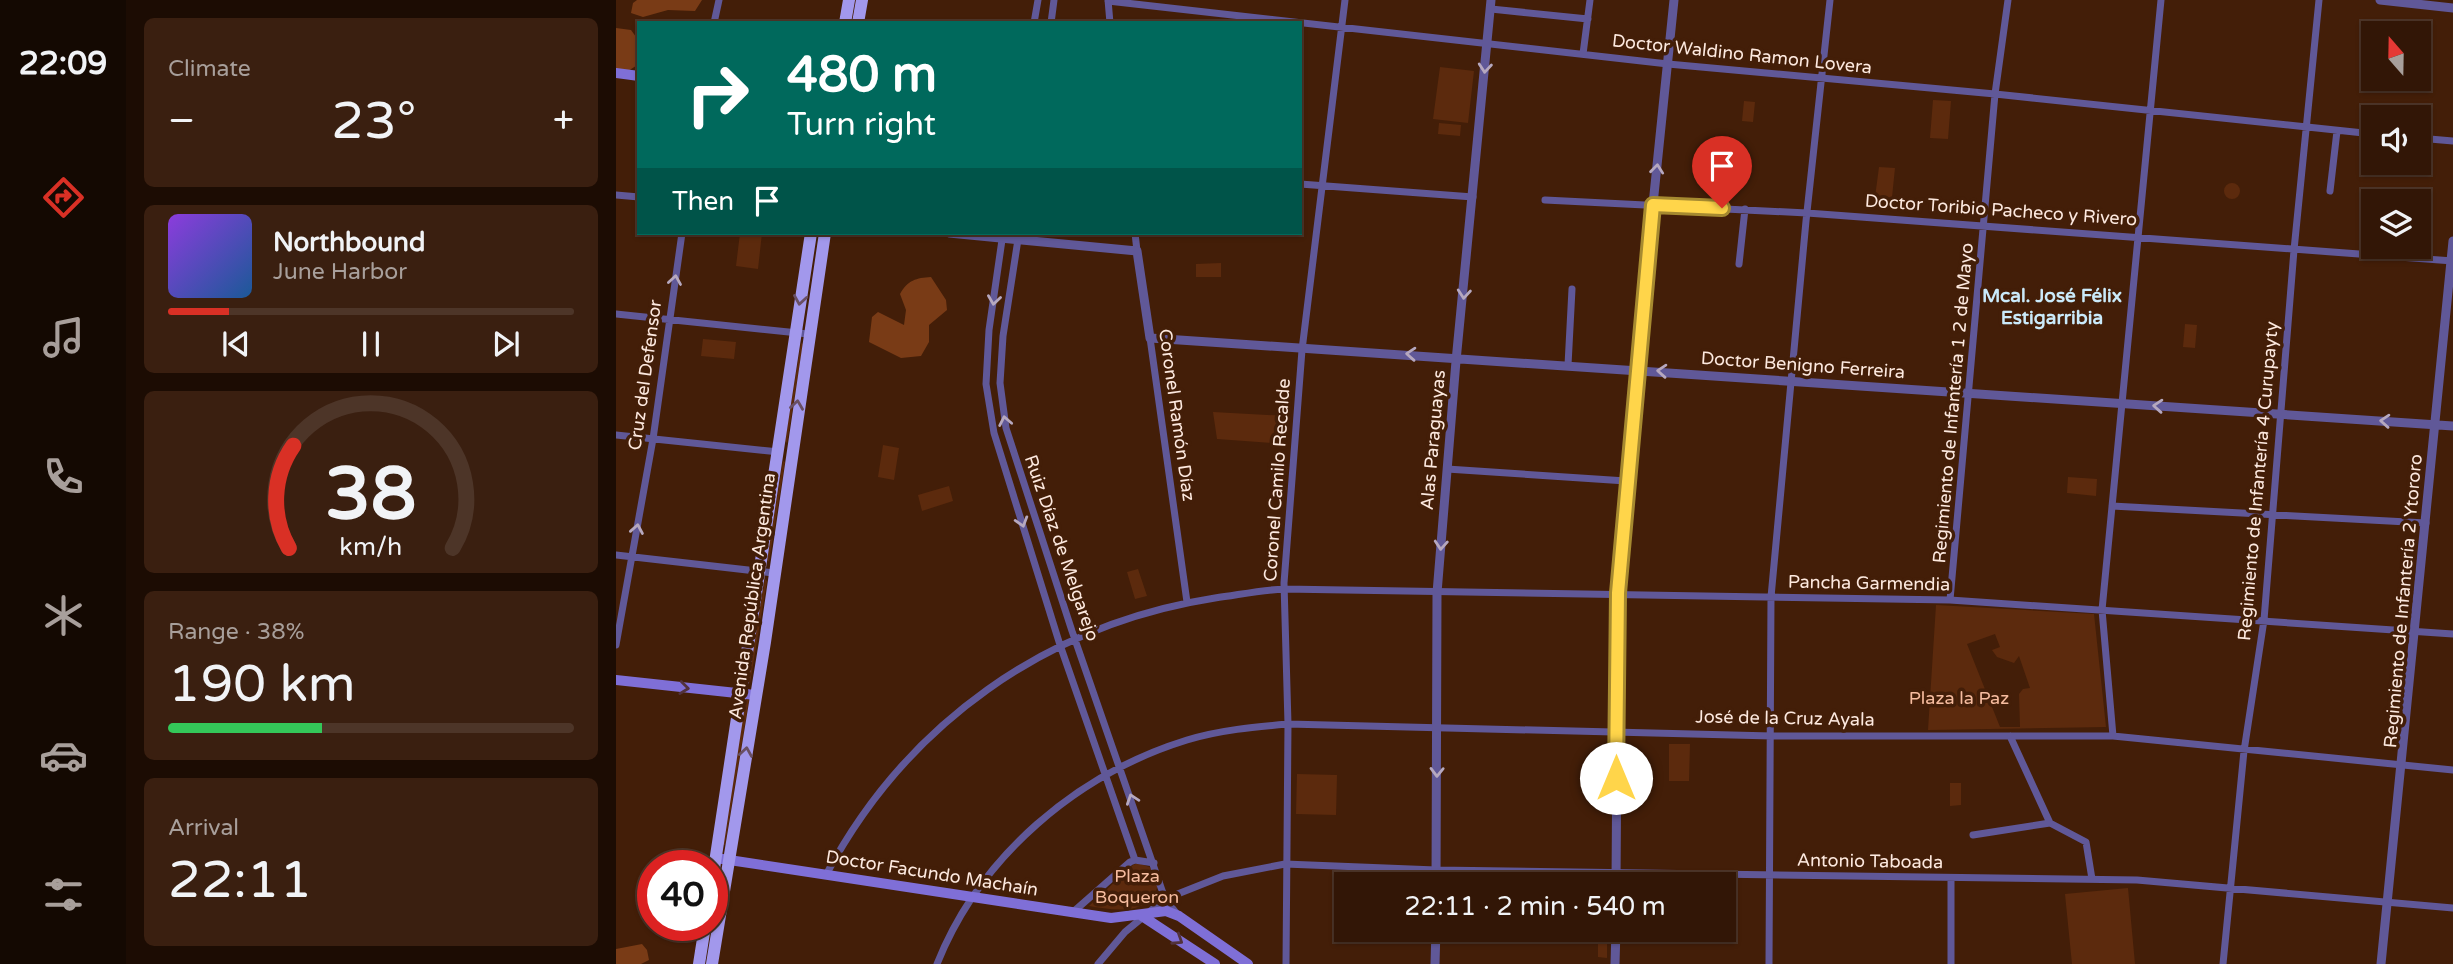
<!DOCTYPE html>
<html lang="en">
<head>
<meta charset="utf-8">
<style>
  :root { --surface:#321606; --page:#3a1f10; --text:#f1f3f6; --muted:#a89f9b; --line:#4d3528; --accent:#d93025 }
  body { margin:0; font-family:"Varela Round",sans-serif; background:var(--page); color:var(--text); height:100vh; display:flex; flex-direction:column; font-size:26px; white-space:nowrap }
  * { box-sizing:border-box; margin:0 }
  p { font-size:23px; color:var(--muted) }
  .icon { flex:none; width:38px; height:38px; fill:none; stroke:currentColor; stroke-width:2; stroke-linecap:round; stroke-linejoin:round }
  .map { position:relative; flex:1; overflow:hidden }
  .drawer { display:flex; flex-direction:column; gap:18px; padding:18px; background:#1c0c03; width:490px }
  .drawer>* { flex:none }
  .hud { position:absolute; left:21px; top:21px; width:665px; height:214px; border-radius:0px; box-shadow:0 2px 5px #0004,0 0 0 2px var(--line); background:#00695c; color:#fff; overflow:hidden }
  .needle { width:46px; rotate:340deg }
  .controls { position:absolute; left:1745px; top:21px; display:grid; gap:14px }
  .controls a { display:grid; place-items:center; width:70px; height:70px; border-radius:0px; background:var(--surface); box-shadow:0 2px 5px #0004,0 0 0 2px var(--line); font-size:35px }
  .speed { position:absolute; left:21px; top:850px; display:flex; gap:14px; font-size:35px; font-weight:700; text-align:center }
  .speed>* { display:grid; place-content:center; width:91px; height:91px; border-radius:50%; background:var(--surface); box-shadow:0 2px 5px #0004,0 0 0 2px var(--line); line-height:1 }
  .speed .limit { border:10px solid #d22; background:#fff; color:#111 }
  .pin { position:absolute; display:grid; place-items:center; width:60px; height:60px; color:#fff; margin:-72px -30px; border-radius:50% 50% 50% 0; rotate:-45deg; box-shadow:0 0 7px #0007 }
  .pin .icon { rotate:45deg }
  .me { position:absolute; width:77px; margin:-38px; rotate:0deg; stroke-linejoin:round; filter:drop-shadow(0 0 5px #0008) }
  .turn { display:flex; align-items:center; gap:24px; height:147px; padding:0 35px; font-size:32px }
  .turn .icon { width:91px; height:91px; stroke-width:2.5 }
  .turn b { display:block; font-size:49px; line-height:60px }
  .then { display:flex; align-items:center; height:66px; padding:0 35px; background:#0003; gap:14px; font-size:26px }
  .big { font-size:52px; font-weight:600; line-height:1.1 }
  .drawer .widget { flex:1; display:flex; flex-direction:column; justify-content:center; gap:10px; min-width:0; padding:0 24px; border-radius:10px; background:var(--page) }
  .drawer .dial { align-items:center; gap:0 }
  .dial svg { height:182px; overflow:visible; fill:none; stroke:var(--line); stroke-width:7; stroke-linecap:round; text-anchor:middle }
  .dial text { fill:var(--text); stroke:none }
  .song { display:flex; align-items:center; gap:21px }
  .cover { width:84px; height:84px; border-radius:10px; background:linear-gradient(135deg,hsl(270 70% 55%),hsl(210 70% 35%)) }
  .played { height:7px; border-radius:4px; background:linear-gradient(90deg,var(--accent) 15%,var(--line) 15%) }
  .keys { display:flex; justify-content:space-around; direction:ltr }
  .heat { display:flex; justify-content:space-between; align-items:center; font-size:38px; direction:ltr }
  .charge { height:10px; border-radius:5px; background:linear-gradient(90deg,#34c759 38%,var(--line) 0) }
  .trip { position:absolute; left:718px; top:872px; width:402px; height:70px; border-radius:0px; background:var(--surface); box-shadow:0 2px 5px #0004,0 0 0 2px var(--line); font-weight:600; line-height:70px; text-align:center }
  main { display:flex; flex:1; min-height:0 }
  .tabs { display:flex; flex-direction:column; width:126px; justify-content:space-around; align-items:center; background:#140902; color:var(--muted) }
  .tabs .icon { width:49px; height:49px }
  .tabs .active { color:var(--accent) }
  .tabs b { font-size:32px; color:var(--text) }
  .map>svg:first-child { display:block }
  .green { fill:#5c2a0d; fill-rule:evenodd }
  .forest { fill:#793b16 }
  .lines { fill:none; stroke-linecap:round; stroke-linejoin:round }
  .minor { stroke:#605898; stroke-width:7 }
  .tertiary { stroke:#605898; stroke-width:9 }
  .secondary { stroke:#7f6fd7; stroke-width:10 }
  .trunk { stroke:#a298ec; stroke-width:12 }
  .oneway { stroke:#b6a8bf }
  .oneway2 { stroke:#694f63 }
  .oneway3 { stroke:#52323c }
  .route-casing { stroke:#a68a30; stroke-width:18 }
  .route { stroke:#ffd54a; stroke-width:12 }
  .labels { text-anchor:middle; dominant-baseline:central; stroke-width:7; stroke-linejoin:round; paint-order:stroke }
  .street-label { font-size:18px; fill:#fde9df; stroke:#431e08 }
  .park-label { font-size:18px; fill:#f6bc9f; stroke:#431e08 }
  .neighbourhood-label { font-size:19px; font-weight:bold; fill:#caeafa; stroke:#431e08 }
</style>
</head>
<body>
<main>
<nav class="tabs">
<b>22:09</b>
<svg class="icon active" aria-label="directions" viewBox="0 0 24 24"><path d="M12 3l9 9-9 9-9-9zM9 14v-3h6M13 9l2 2-2 2"/></svg>
<svg class="icon" aria-label="music" viewBox="0 0 24 24"><path d="M9 18V5l10-2v13"/><circle cx="6" cy="18" r="3"/><circle cx="16" cy="16" r="3"/></svg>
<svg class="icon" aria-label="phone" viewBox="0 0 24 24"><path d="M5 4h4l2 5-3 2q2 4 5 5l2-3 5 2v4C11 20 4 13 5 4z"/></svg>
<svg class="icon" aria-label="climate" viewBox="0 0 24 24"><path d="M12 3v18M4 7l16 10M4 17L20 7"/></svg>
<svg class="icon" aria-label="car" viewBox="0 0 24 24"><path d="M5 17H2v-5l4-1 3-4h7l3 4 3 1v5h-3M9 17h6M6 11h13"/><circle cx="7" cy="17" r="2"/><circle cx="17" cy="17" r="2"/></svg>
<svg class="icon" aria-label="filters" viewBox="0 0 24 24"><path d="M4 7h16M4 17h16"/><circle cx="9" cy="7" r="2"/><circle cx="15" cy="17" r="2"/></svg>
</nav>
<section class="drawer">
<div class="widget"><p>Climate</p>
<div class="heat"><a>−</a><b class="big">23°</b><a>+</a></div>
</div>
<div class="widget">
<div class="song"><i class="cover"></i><div><b>Northbound</b><p>June Harbor</p></div></div>
<div class="played"></div>
<div class="keys"><svg class="icon" aria-label="previous" viewBox="0 0 24 24"><path d="M18 5L8 12l10 7zM5 5v14"/></svg><svg class="icon" aria-label="pause" viewBox="0 0 24 24"><path d="M8 5v14M16 5v14"/></svg><svg class="icon" aria-label="next" viewBox="0 0 24 24"><path d="M6 5l10 7-10 7zM19 5v14"/></svg></div>
</div>
<div class="widget dial"><svg viewBox="0 0 100 80">
<path d="M14 69A42 42 0 1 1 86 69"/>
<path d="M14 69A42 42 0 0 1 16 24" stroke="#d93025"/>
<text x="50" y="56" font-size="32" font-weight="700">38</text>
<text x="50" y="72" font-size="11">km/h</text>
</svg></div>
<div class="widget"><p>Range · 38%</p><b class="big">190 km</b><div class="charge"></div></div>
<div class="widget"><p>Arrival</p><b class="big">22:11</b></div>
</section>
<div class="map">
<svg width="1837" height="964" viewBox="0 0 1837 964">
  <rect width="100%" height="100%" fill="#431e08"/>
  <path class="green" d="M824,67L858,71L852,123L817,119Z
    M1317,100L1335,101L1332,139L1314,138Z
    M1128,101L1139,102L1137,122L1126,121Z
    M823,123L845,125L844,136L822,134Z
    M1263,167L1279,168L1275,207L1258,205Z
    M1608 191a8 8 0 1 1 16 0a8 8 0 1 1-16 0Z
    M124,233H146L142,269L120,266Z
    M605,263V277H580V264Z
    M1569,324L1581,325L1579,348L1567,347Z
    M87,339L120,342L118,359L85,356Z
    M185,343L187,344L171,443L169,441Z
    M597,412L671,416L669,444L601,439Z
    M267,445L283,448L278,480L262,477Z
    M167,461L169,462L153,562L151,560Z
    M1452,477L1481,479L1480,496L1451,493Z
    M333,486L337,501L306,511L302,495Z
    M522,569L531,596L519,599L511,572Z
    M149,579L151,581L134,683L132,681Z
    M1320,605L1478,614L1490,727L1312,730ZM1379,634L1384,647L1376,650L1381,657L1398,663L1403,656L1414,688L1407,689L1403,694L1404,727H1384L1351,644Z
    M129,699L133,700L109,845H107Z
    M1053,744H1074L1073,781H1053Z
    M681,774L721,775L720,815L680,814Z
    M1334,783H1345V805L1334,806Z
    M522,863L536,868L542,884C535,917 497,910 473,906L517,865Z
    M1512,888L1519,964H1456L1449,894Z
    M982,929H991V958L982,957Z"/>
  <path class="forest" d="M21,0H86L79,11L52,10L27,17L15,13L17,3Z
    M0,28L15,30L23,41V64L12,71L0,69Z
    M315,277L330,300L331,310L313,325V342L305,356L285,358L253,342L256,317L262,312L288,325L290,310L284,294C292,280 300,278 315,277Z
    M26,944L31,950L33,960L25,964H0V949Z"/>
  <g class="lines">
    <path class="minor" d="M492,0L494,23
      M492,1L1052,64L1379,94L1757,134
      M875,9L972,19
      M98,23L103,0
      M418,23L422,0
      M435,23L438,0
      M967,54L974,0
      M1802,138L1837,141
      M684,184L857,197
      M1714,191L1721,131
      M0,195L23,197
      M929,200L1191,213L1837,261
      M387,233L373,330L370,384L378,433L444,645L519,860
      M403,233L387,336L384,383L390,428L456,631L549,899L561,914
      M519,233L521,251
      M1123,264L1129,209
      M0,314L192,334
      M534,338L571,602
      M952,365L956,289
      M0,435L163,452
      M831,469L1010,481
      M1496,506L1810,523
      M0,555L158,573
      M1334,600L1379,94L1392,0
      M0,645L37,439L66,233
      M1394,736L1434,823L1470,842L1476,879
      M1497,736L1486,610L1545,0
      M1357,835L1434,823
      M210,875C290,724 431,624 599,598C622,595 645,590 668,589L1334,600L1837,634
      M456,913L514,862L519,860L538,863
      M321,964C364,856 461,774 571,740C604,730 638,727 672,724L1156,736H1497L1837,770
      M482,964L509,932L549,899L607,876L669,864L820,870L1521,880L1837,908
      M670,964L672,724L668,583L686,350L729,0
      M1153,964L1155,597L1190,221L1214,0
      M1335,964V878
      M1607,964L1628,751L1648,620L1678,250L1703,0"/>
    <path class="tertiary" d="M1764,0L1837,8
      M333,233L521,251L534,338L1837,426
      M820,884L821,593L840,361L875,0
      M1000,884L1002,593L1020,370L1058,0
      M819,964L820,929
      M999,964L1000,929
      M1765,964L1837,241"/>
    <path class="secondary" d="M0,73L23,76
      M0,680L139,695
      M100,858L495,918L550,911L563,916L632,964
      M526,916L599,964"/>
    <path class="trunk" d="M229,23L233,0
      M242,23L246,0
      M96,882L195,233
      M83,964L89,926
      M96,964L149,642L209,233"/>
  </g>
  <defs><path id="oneway-chevron" d="M-2-3.5L2.5 0L-2 3.5" fill="none" stroke-width="1.6" stroke-linecap="round" stroke-linejoin="round" transform="scale(1.75)"/></defs>
  <g class="oneway">
    <use href="#oneway-chevron" transform="translate(869 68) rotate(95)"/>
    <use href="#oneway-chevron" transform="translate(1041 169) rotate(-84)"/>
    <use href="#oneway-chevron" transform="translate(59 280) rotate(-81)"/>
    <use href="#oneway-chevron" transform="translate(848 294) rotate(95)"/>
    <use href="#oneway-chevron" transform="translate(378 300) rotate(98)"/>
    <use href="#oneway-chevron" transform="translate(795 354) rotate(-176)"/>
    <use href="#oneway-chevron" transform="translate(1046 371) rotate(-176)"/>
    <use href="#oneway-chevron" transform="translate(1542 406) rotate(-176)"/>
    <use href="#oneway-chevron" transform="translate(389 421) rotate(-101)"/>
    <use href="#oneway-chevron" transform="translate(1769 421) rotate(-176)"/>
    <use href="#oneway-chevron" transform="translate(406 522) rotate(73)"/>
    <use href="#oneway-chevron" transform="translate(21 529) rotate(-80)"/>
    <use href="#oneway-chevron" transform="translate(825 545) rotate(94)"/>
    <use href="#oneway-chevron" transform="translate(821 772) rotate(91)"/>
    <use href="#oneway-chevron" transform="translate(516 799) rotate(-109)"/>
  </g>
  <g class="oneway2">
    <use href="#oneway-chevron" transform="translate(184 300) rotate(99)"/>
    <use href="#oneway-chevron" transform="translate(181 405) rotate(-82)"/>
    <use href="#oneway-chevron" transform="translate(130 752) rotate(-81)"/>
  </g>
  <g class="oneway3">
    <use href="#oneway-chevron" transform="translate(68 688) rotate(7)"/>
    <use href="#oneway-chevron" transform="translate(562 940) rotate(33)"/>
  </g>
  <g class="lines">
    <defs>
      <path id="route" d="M1000,778L1002,593L1037,205L1106,208"/>
    </defs>
    <use href="#route" class="route-casing"/>
    <use href="#route" class="route"/>
  </g>
  <g class="labels">
    <g class="street-label">
      <text transform="translate(1126 54) rotate(6)">Doctor Waldino Ramon Lovera</text>
      <text transform="translate(1385 210) rotate(4)">Doctor Toribio Pacheco y Rivero</text>
      <text transform="translate(1187 365) rotate(4)">Doctor Benigno Ferreira</text>
      <text transform="translate(29 375) rotate(-82)">Cruz del Defensor</text>
      <text transform="translate(1337 403) rotate(-85)">Regimiento de Infantería 1 2 de Mayo</text>
      <text transform="translate(561 415) rotate(82)">Coronel Ramón Díaz</text>
      <text transform="translate(817 440) rotate(-85)">Alas Paraguayas</text>
      <text transform="translate(661 480) rotate(-86)">Coronel Camilo Recalde</text>
      <text transform="translate(1642 481) rotate(-85)">Regimiento de Infantería 4 Curupayty</text>
      <text transform="translate(446 548) rotate(71)">Ruiz Díaz de Melgarejo</text>
      <text transform="translate(1253 583) rotate(1)">Pancha Garmendia</text>
      <text transform="translate(136 596) rotate(-82)">Avenida República Argentina</text>
      <text transform="translate(1787 601) rotate(-85)">Regimiento de Infantería 2 Ytororo</text>
      <text transform="translate(1169 718) rotate(1)">José de la Cruz Ayala</text>
      <text transform="translate(1254 861) rotate(1)">Antonio Taboada</text>
      <text transform="translate(316 873) rotate(9)">Doctor Facundo Machaín</text>
    </g>
    <g class="park-label">
      <text x="1343" y="698">Plaza la Paz</text>
      <text x="521" y="876">Plaza<tspan x="521" dy="21">Boqueron</tspan></text>
    </g>
    <g class="neighbourhood-label">
      <text x="1436" y="296">Mcal. José Félix<tspan x="1436" dy="22">Estigarribia</tspan></text>
    </g>
  </g>
</svg>
<div class="controls">
<a><svg class="needle" viewBox="-14 -14 28 28"><path d="M0-13l5 13h-10z" fill="#e53935"/><path d="M0 13l5-13h-10z" fill="#a89f9b"/></svg></a>
<a><svg class="icon" aria-label="sound" viewBox="0 0 24 24"><path d="M4 9h4l5-4v14l-5-4H4zM17 9q2 3 0 6"/></svg></a>
<a><svg class="icon" aria-label="layers" viewBox="0 0 24 24"><path d="M12 4l9 5-9 5-9-5zM3 14l9 5 9-5"/></svg></a>
</div>
<div class="speed"><div class="limit">40</div></div>
<div class="pin" style="left:1106px;top:208px;background:#d93025"><svg class="icon" aria-label="arrive" viewBox="0 0 24 24"><path d="M6 21V4h12l-3 4 3 4H6"/></svg></div>
<svg class="me" style="left:1000px;top:778px" viewBox="-20 -20 40 40"><circle r="19" fill="#fff"/><path d="M0-13L10 11 0 6-10 11z" fill="#ffd54a"/></svg>
<div class="trip">22:11 · 2 min · 540 m</div>
<div class="hud">
<div class="turn"><svg class="icon" aria-label="right" viewBox="0 0 24 24"><path d="M7 20v-9h11M14 6l5 5-5 5"/></svg><div><b>480 m</b>Turn right</div></div>
<div class="then">Then<svg class="icon" aria-label="arrive" viewBox="0 0 24 24"><path d="M6 21V4h12l-3 4 3 4H6"/></svg></div>
</div>
</div>
</main>
</body>
</html>
